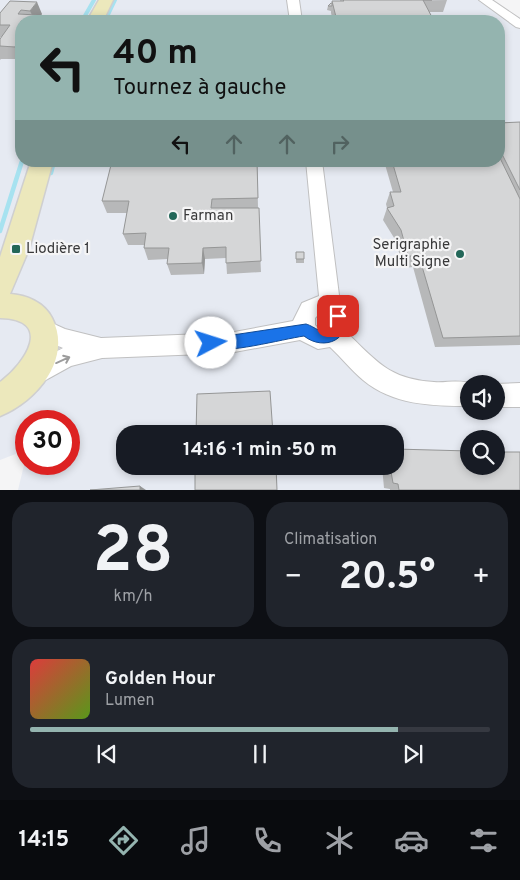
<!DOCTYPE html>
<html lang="fr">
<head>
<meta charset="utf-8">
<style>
  :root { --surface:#171b24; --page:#20242c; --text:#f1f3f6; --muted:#9ea1a6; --line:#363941; --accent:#94b4af }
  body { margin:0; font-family:Overpass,sans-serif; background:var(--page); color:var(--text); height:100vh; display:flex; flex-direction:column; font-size:19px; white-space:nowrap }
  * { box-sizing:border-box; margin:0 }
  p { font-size:16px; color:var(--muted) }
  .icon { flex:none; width:28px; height:28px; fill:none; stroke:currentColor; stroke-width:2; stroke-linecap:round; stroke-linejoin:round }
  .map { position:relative; height:490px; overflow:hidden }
  .drawer { display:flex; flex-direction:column; gap:12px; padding:12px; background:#0d0f14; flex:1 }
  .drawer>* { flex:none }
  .guide { position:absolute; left:15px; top:15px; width:490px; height:152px; border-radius:20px; box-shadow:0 2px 8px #0003; background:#94b4af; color:#111; overflow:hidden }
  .tools { position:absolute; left:460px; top:375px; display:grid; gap:10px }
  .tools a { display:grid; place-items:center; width:45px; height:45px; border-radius:50%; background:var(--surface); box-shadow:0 2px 8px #0003; font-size:25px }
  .speed { position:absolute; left:15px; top:410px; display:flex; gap:10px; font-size:25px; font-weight:700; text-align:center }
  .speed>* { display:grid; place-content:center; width:65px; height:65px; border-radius:50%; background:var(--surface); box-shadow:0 2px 8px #0003; line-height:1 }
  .speed .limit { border:8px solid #d22; background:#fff; color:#111 }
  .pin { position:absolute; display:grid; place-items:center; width:42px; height:42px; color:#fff; margin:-21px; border-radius:10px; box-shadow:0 2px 8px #0006 }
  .me { position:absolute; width:55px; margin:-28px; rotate:85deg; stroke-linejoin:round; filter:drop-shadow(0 0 4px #0008) }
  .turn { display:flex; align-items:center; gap:18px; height:105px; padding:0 15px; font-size:22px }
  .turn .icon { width:65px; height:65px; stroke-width:2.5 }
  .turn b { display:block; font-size:35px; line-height:42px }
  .lanes { display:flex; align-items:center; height:48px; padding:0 15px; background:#0003; justify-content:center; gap:25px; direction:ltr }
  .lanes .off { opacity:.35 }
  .big { font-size:38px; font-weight:700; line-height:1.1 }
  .drawer .widget { flex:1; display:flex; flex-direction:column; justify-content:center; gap:8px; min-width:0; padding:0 18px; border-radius:20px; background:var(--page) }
  .drawer .dial { align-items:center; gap:0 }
  .dial b { font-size:65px; line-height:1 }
  .song { display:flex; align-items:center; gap:15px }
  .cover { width:60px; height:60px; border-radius:8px; background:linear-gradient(135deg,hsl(0 70% 55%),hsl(90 70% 35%)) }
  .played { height:5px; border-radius:2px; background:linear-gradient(90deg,var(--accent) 80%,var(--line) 80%) }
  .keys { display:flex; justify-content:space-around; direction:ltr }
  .heat { display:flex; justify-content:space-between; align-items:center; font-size:28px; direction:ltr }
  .drawer .tiles { flex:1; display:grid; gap:12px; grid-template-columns:1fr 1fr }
  .widget:last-child { grid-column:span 2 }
  .trip { position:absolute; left:116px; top:425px; width:288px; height:50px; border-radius:20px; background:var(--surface); box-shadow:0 2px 8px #0003; font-weight:700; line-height:50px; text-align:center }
  .tab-bar { display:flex; height:80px; justify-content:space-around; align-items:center; background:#090b0e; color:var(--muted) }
  .tab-bar .icon { width:35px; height:35px }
  .tab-bar .active { color:var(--accent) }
  .tab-bar b { font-size:22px; color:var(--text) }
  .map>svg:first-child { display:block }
  .built { fill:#e6eaf2; fill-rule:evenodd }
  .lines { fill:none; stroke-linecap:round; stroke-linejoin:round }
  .stream-far1 { stroke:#a7e2f0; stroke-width:4 }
  .stream { stroke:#a7e2f0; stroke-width:4.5 }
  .minor-casing { stroke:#c0c0c1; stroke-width:2 }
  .major-casing { stroke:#cfcfd0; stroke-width:3 }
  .minor { fill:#fff; fill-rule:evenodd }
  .major { fill:#ece8bc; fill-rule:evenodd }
  .wall { fill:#b7b8b9 }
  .shaded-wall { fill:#959696 }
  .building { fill:#d5d6d7; stroke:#959696 }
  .oneway { stroke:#9c9c9c }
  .route { fill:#1a73e8; stroke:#114b97 }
  .poi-dot { fill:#236759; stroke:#f5f5f6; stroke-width:2 }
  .labels { text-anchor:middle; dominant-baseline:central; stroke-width:4.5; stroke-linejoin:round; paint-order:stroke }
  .poi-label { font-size:15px; fill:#39393a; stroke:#f5f5f6; text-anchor:start }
</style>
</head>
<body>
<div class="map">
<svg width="520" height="490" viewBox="0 0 520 490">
  <rect width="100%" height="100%" fill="#f5f5f6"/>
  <path class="built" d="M0,0H485L520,24V490H18L26,457V464H69V421H26V450L0,460ZM21,21H499V161H21ZM469,384H496V411H469ZM125,434H395V466H125ZM469,439H496V466H469Z"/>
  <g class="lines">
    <path class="stream-far1" d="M82,21L94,0
      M105,21L115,0"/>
    <path class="stream" d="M51,173L54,161
      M0,231L22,161"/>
    <defs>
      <path id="minor" d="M287,0H299L302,21H290Z
        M479,0H492L520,19V28L516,27Z
        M306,161H322L340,303L348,319L346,332C377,361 388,379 434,382C446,383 461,379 472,384H469V406C431,406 393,405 363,380C351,370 341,357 330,347L318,349L300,340L229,353L102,358L71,366L33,387L25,384L22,376L25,368L63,348L35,336L32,329L35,322L43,319L65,329L101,338L229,333L293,321L302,303L319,296ZM319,314H323L327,318V325L323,329H319L315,325V318Z
        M520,383V407H496L495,384Z"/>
      <path id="major" d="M99,0H113L103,21H87Z
        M31,161H53L29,249L10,294C26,295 44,302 52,318C73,358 37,401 0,416V382C26,363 54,319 0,318V257Z"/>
    </defs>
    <use href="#minor" class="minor-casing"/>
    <use href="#major" class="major-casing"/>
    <use href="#minor" class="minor"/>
    <use href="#major" class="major"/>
  </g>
  <path class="wall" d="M340,0L378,1L447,0L443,12H429L434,21H333L331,13V11L327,10L328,6L332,3V1H340Z
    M10,1L42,14L38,19L20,59H1L0,60V39L1,37H0V13Z
    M520,122V345L435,347L413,267L403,268L396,241L383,220L387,208L386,204L390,192H393L384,161H499V123Z
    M257,161L258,208L261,272L227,274L226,258L205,259L204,274L171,275L167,264L168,259L148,260L144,248V245H128L123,234L127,213H107L102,201Z
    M296,252L304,259V263H296Z
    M382,466H395L520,490H390V489L384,488Z"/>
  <path class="shaded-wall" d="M37,2L42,14L38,19L39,21H32L34,19L30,11Z
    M21,37V58L20,59L15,47Z
    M203,248L205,259L204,274L202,263Z
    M140,486L146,490H140Z"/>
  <path class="building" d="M343,0H432H423L434,21H337L332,1H344Z
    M10,1L37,2L30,11L21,10L18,14L37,15L32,21H21V37L15,47L0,46V39L10,25H0V13Z
    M331,3H332V6H328Z
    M520,122V190L499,148V123Z
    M499,156L520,199V336L443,338L419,256H408L401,230L387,208L394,206L390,192H401L392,161H499Z
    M112,161H257L258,198L212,199L211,208H259L261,261L226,263V247L203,248L202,263L167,264L169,248H144L146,233L123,234L129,201H102Z
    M296,252H304V259H296Z
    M270,391L273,434H196L197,394Z
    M395,449L469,451V466H496V452H520V490H399L398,484L393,483L390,466H395Z
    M195,466H276L277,490H195Z
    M140,486V490H90Z"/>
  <defs><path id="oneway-shaft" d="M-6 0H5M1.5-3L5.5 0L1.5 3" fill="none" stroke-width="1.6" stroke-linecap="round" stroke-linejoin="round" transform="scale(1.25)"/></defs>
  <use class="oneway" href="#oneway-shaft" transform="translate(63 360) rotate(-24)"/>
  <path class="route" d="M338,310L342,312C354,339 324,352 304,336C283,339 224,355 206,348L204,343L206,339L306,324C316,327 320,335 331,328L333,312Z"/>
  <g class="poi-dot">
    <circle cx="173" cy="216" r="5"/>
    <rect x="11" y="244" width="10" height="10" rx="2.5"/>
    <circle cx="460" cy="254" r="5"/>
  </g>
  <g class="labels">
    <g class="poi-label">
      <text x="183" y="216">Farman</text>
      <text x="450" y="245" text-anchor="end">Serigraphie<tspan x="450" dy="17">Multi Signe</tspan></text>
      <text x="26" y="249">Liodière 1</text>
    </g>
  </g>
</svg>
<div class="tools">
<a><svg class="icon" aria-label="sound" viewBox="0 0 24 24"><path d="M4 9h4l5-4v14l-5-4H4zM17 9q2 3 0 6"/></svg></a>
<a><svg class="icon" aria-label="search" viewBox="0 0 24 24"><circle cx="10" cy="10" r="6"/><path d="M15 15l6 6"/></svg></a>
</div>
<div class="speed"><div class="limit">30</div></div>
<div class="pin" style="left:338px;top:316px;background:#d93025"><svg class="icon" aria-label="arrive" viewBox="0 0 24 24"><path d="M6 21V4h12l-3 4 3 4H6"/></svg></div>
<svg class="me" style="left:211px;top:343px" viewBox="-20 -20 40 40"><circle r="19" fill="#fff"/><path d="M0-13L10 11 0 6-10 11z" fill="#1a73e8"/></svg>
<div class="trip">14:16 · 1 min · 50 m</div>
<div class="guide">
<div class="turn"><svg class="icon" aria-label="left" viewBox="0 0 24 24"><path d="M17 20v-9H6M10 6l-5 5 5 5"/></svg><div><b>40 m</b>Tournez à gauche</div></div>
<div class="lanes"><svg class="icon" aria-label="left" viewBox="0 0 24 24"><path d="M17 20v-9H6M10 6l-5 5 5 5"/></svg><svg class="icon off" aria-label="ahead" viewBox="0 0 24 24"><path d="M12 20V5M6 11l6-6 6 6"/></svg><svg class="icon off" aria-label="ahead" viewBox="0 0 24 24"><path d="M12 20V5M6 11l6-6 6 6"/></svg><svg class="icon off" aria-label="right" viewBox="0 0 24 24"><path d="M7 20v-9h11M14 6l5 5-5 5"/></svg></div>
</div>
</div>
<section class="drawer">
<div class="tiles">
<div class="widget dial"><b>28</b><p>km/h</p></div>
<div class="widget"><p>Climatisation</p>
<div class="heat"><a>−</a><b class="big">20.5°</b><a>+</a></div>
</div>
<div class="widget">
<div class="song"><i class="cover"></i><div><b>Golden Hour</b><p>Lumen</p></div></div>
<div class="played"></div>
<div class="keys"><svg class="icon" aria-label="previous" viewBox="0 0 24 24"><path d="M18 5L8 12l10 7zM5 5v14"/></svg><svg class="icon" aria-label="pause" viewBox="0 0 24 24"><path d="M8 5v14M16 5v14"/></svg><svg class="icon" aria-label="next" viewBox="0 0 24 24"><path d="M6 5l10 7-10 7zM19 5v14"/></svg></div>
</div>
</div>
</section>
<nav class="tab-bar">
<b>14:15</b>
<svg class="icon active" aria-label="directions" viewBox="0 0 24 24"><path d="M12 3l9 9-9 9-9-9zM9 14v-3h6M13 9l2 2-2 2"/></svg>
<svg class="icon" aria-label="music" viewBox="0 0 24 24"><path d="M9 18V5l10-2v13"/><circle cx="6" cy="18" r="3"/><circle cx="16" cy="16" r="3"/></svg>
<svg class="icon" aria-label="phone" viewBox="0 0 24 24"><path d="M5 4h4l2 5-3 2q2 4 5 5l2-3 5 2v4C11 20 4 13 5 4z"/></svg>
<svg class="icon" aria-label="climate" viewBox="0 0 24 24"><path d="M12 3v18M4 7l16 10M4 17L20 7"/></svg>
<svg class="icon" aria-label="car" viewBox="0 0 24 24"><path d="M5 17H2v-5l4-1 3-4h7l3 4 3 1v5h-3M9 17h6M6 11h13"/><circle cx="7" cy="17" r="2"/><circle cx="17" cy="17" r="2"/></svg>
<svg class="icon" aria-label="filters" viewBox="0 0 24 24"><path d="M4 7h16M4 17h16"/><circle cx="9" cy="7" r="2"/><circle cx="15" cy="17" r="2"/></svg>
</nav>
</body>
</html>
